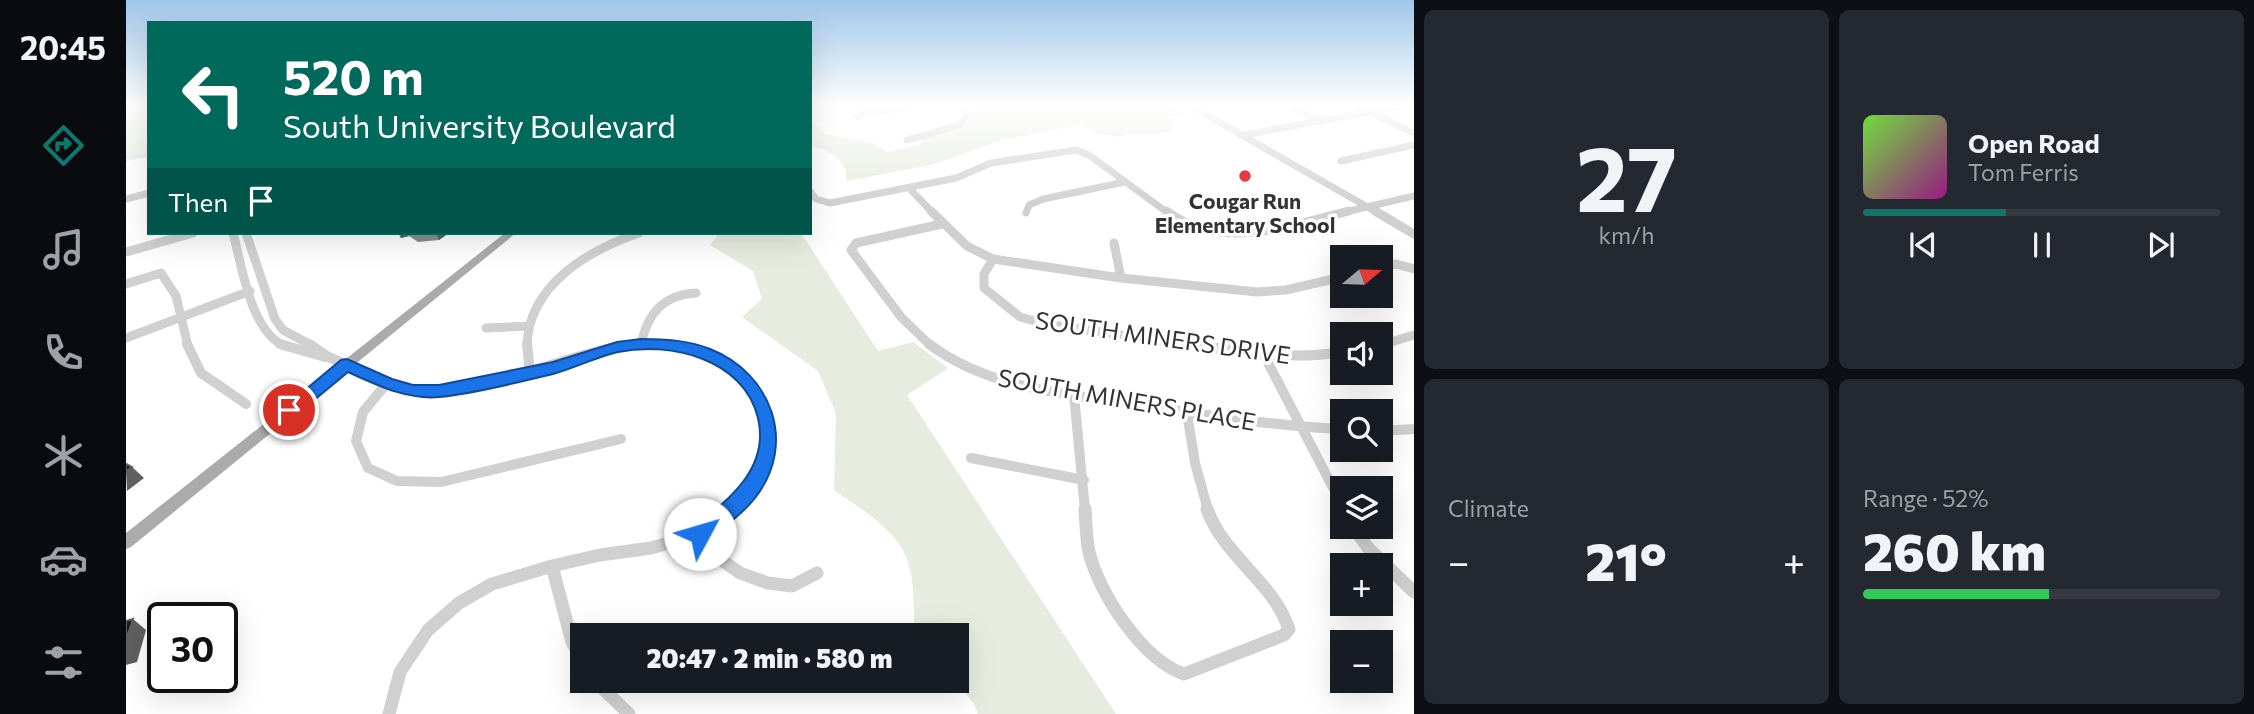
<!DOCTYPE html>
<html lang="en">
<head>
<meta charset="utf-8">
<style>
  :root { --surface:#171b24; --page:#242831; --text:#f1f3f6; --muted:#9ea1a6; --line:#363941; --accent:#0f766e }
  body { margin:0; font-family:Commissioner,sans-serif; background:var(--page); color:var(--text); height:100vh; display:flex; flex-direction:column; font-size:26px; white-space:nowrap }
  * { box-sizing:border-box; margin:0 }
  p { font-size:23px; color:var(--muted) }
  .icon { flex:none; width:38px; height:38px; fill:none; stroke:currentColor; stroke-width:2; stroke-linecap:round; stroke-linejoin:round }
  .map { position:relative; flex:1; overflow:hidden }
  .drawer { display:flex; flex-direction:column; gap:10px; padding:10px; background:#0d0f14; width:840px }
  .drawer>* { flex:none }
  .banner { position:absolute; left:21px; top:21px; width:665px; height:214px; border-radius:0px; box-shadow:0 7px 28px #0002; background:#00695c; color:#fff; overflow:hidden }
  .needle { width:46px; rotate:71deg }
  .fabs { position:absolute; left:1204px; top:245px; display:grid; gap:14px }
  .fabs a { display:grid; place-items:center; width:63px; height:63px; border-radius:0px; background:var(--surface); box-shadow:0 7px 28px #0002; font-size:35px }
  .speed { position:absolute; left:21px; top:602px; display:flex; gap:14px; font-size:35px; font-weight:700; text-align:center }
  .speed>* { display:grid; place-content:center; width:91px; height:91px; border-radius:50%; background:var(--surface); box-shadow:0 7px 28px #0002; line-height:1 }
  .speed .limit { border:4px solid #111; border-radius:10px; background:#fff; color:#111 }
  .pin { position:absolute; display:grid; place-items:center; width:60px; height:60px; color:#fff; margin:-30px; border:4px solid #fff; border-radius:50%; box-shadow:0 2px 7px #0007 }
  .me { position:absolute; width:77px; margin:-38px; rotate:51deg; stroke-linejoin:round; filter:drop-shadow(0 0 5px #0008) }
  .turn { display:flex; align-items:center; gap:24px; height:147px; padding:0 21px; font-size:32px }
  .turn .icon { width:91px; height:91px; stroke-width:2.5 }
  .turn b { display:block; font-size:49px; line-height:60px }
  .then { display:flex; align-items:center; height:66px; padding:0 21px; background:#0003; gap:14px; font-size:26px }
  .big { font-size:52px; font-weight:800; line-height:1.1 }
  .drawer .widget { flex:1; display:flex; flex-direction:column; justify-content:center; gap:10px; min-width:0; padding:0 24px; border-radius:10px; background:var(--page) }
  .drawer .dial { align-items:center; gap:0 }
  .dial b { font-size:91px; line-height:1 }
  .song { display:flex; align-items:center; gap:21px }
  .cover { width:84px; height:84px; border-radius:10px; background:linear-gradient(135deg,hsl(100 70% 55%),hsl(310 70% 35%)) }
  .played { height:7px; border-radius:4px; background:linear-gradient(90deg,var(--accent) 40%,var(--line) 40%) }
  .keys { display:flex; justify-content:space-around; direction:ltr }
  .heat { display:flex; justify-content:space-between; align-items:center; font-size:38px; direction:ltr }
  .charge { height:10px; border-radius:5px; background:linear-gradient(90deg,#34c759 52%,var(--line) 0) }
  .drawer .tiles { flex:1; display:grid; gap:10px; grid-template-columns:repeat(2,1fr) }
  .trip { position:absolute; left:444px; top:623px; width:399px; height:70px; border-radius:0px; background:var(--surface); box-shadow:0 7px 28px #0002; font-weight:800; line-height:70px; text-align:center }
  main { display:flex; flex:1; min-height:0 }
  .menu { display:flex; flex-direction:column; width:126px; justify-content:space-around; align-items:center; background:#090b0e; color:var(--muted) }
  .menu .icon { width:49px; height:49px }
  .menu .on { color:var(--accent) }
  .menu b { font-size:32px; color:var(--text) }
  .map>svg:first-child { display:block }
  .green { fill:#e6ecdf }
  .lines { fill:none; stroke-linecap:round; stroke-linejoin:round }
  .stream { stroke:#cfe2ee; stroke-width:2 }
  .minor-far3 { stroke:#d0d0d0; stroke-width:7 }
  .minor-far2 { stroke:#d0d0d0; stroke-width:9 }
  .minor-far1 { stroke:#d0d0d0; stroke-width:10 }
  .minor { stroke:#d0d0d0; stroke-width:13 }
  .major { fill:#ababab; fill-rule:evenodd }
  .wall { fill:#8c8c8c }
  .shaded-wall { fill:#5f5f5f }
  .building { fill:#1a1a1a; stroke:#5f5f5f; stroke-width:2 }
  .route { fill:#1a73e8; stroke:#114b97; stroke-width:2 }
  .poi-dot { fill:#e63946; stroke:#fff; stroke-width:2.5 }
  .labels { text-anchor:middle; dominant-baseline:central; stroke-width:7; stroke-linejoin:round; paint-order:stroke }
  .far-poi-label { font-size:21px; font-weight:bold; fill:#333; stroke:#fff }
  .street-label { font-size:24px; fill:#333; stroke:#fff }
</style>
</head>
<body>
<main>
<nav class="menu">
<b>20:45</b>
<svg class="icon on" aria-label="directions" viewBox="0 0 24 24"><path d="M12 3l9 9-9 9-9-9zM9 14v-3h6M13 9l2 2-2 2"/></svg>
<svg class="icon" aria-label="music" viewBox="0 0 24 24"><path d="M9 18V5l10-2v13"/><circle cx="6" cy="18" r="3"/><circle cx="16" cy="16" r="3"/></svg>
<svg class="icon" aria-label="phone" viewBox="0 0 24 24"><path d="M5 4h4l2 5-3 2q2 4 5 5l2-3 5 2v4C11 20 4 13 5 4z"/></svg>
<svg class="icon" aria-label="climate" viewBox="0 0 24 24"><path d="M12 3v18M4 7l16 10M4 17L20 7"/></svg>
<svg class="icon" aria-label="car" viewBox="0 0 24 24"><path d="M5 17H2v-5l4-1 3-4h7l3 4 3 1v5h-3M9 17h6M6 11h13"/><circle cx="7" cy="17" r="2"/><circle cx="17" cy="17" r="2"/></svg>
<svg class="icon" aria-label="filters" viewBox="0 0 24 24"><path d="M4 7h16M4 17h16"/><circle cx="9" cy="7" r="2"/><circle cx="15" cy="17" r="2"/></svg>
</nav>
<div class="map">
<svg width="1288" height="714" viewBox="0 0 1288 714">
  <rect width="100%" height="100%" fill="#fff"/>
  <path class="green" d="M0,106H23V157L0,161Z
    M845,106H1046L1063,113L1043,117L1047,119V131L1020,135L1004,133L992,137L972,133L948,122L945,126L877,140L805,165L721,181C720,157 704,152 684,145L685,119L699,134L747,143L761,152L794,145L797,137C815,134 837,132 847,115Z
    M593,233H675L752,351L787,342L822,368L781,395L990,714H852L848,704L829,681L831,635H789C787,613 789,586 783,565C773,530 736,510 708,490L710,414L692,371L616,317L636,299L627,271L584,245Z"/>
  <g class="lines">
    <path class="stream" d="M0,157L23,155"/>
    <path class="minor-far3" d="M1065,106L1252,213
      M1164,106L1196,121
      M1232,106L1288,133
      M730,117L738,113L787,106
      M1117,135L1277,106
      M781,140L834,125L841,115L837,106
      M1215,161L1288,145
      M783,188L807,213
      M684,191L690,199L704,203L830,178L865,163L950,150L963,155L1042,213
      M0,199L23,193
      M900,213L903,205L917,199L999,182
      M1215,213L1288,196"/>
    <path class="minor-far2" d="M805,211L841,246L867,259L995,278L1131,292L1160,290L1216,277
      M1040,211C1096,252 1163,226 1223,211
      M1249,211L1288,234
      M107,233C116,266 124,330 158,346
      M120,233L149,319L157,330L187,346
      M988,243L995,278
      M0,252L67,233
      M867,259L858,274V288L894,317L920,324L1073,346
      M1255,268L1270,264L1288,269
      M0,284L35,273L50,296L62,346
      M360,328L403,326
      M0,338L124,291
      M515,344C522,313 537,295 570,293
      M1255,345L1288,335
      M401,346C402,285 463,250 513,233
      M501,346H535
      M805,346L775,317L725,250L730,243L816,224"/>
    <path class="minor-far1" d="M61,344L75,373L120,404
      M154,344L199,357
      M183,344C191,348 197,355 205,358C218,364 232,368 245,374C259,380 273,390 289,391C359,395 424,360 491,347C558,333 637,360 641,437C643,464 625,494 604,510
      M401,344L404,373
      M803,344C864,390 943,394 1015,405C1082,415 1148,426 1216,429
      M1060,344C1113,351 1163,361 1216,352
      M1255,345L1258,344
      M1138,355L1216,505
      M261,383L237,412L230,441L242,468L271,481L315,482L495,439
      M948,395L959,510
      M1061,413L1069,463L1082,510
      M1255,431L1288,429
      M845,458L958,480"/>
    <path class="minor" d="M959,509C960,523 960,538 963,552C973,594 1017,660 1058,674L1158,635L1163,629C1147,581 1098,557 1081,509
      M1227,527L1243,549L1288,592
      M574,534L597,561L614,573L642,583L666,586L691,573
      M426,566L446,642L457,660
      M469,681L503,714
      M263,714L274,672L302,630L333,603L366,584L426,566L474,555L525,548L574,534L607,509"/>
    <path class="major" d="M379,233H390L5,547L0,549V533Z"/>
  </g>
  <path class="wall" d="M252,233H272L270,235Z
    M272,233H323L313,240L292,242L283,236L275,238Z"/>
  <path class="shaded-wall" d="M273,233H281L283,236L275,238Z
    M310,233H323L313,240Z
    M6,467L18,478L1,491L0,471Z
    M7,619L20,630L11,662L0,665V640Z"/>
  <path class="building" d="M0,464L6,467L0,471Z
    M7,619L0,640V621Z"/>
  <linearGradient id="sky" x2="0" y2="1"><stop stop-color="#9ec6ea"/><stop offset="0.51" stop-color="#fff"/><stop offset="1" stop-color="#fff" stop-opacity="0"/></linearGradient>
  <rect width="1288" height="206" fill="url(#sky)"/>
  <path class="route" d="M515,339C538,339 562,340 584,349C645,373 672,443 629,498C616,515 597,527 581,541L574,543L567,541L564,534L567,528C602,500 644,469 632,418C618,359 544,341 492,352C470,357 449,368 427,374C392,382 348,394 313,397C281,400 251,385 222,372L170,415H157L155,410L215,360L221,359L266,379L287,385H313L427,362L491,342Z"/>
  <circle class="poi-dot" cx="1119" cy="176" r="7"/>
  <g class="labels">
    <g class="far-poi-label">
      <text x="1119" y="200">Cougar Run<tspan x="1119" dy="24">Elementary School</tspan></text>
    </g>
    <g class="street-label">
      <text transform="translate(1037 337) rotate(8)">SOUTH MINERS DRIVE</text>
      <text transform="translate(1001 399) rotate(10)">SOUTH MINERS PLACE</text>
    </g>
  </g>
</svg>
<div class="fabs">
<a><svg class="needle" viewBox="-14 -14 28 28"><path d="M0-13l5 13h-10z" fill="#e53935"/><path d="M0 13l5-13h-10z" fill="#9ea1a6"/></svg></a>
<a><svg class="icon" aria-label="sound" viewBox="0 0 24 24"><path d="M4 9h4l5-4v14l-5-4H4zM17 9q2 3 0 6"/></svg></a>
<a><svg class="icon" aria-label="search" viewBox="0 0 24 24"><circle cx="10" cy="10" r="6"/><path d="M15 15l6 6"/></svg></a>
<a><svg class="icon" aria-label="layers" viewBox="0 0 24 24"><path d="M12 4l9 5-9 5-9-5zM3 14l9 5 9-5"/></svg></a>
<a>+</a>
<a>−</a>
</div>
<div class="speed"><div class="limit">30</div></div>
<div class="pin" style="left:163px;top:410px;background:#d93025"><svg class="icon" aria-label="arrive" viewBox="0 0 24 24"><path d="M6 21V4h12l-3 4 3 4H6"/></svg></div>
<svg class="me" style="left:574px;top:534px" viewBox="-20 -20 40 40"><circle r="19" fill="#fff"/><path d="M0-13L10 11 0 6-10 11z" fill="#1a73e8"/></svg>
<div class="trip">20:47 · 2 min · 580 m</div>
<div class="banner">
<div class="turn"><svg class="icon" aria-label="left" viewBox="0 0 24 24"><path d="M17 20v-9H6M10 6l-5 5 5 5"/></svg><div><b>520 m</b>South University Boulevard</div></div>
<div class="then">Then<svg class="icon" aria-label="arrive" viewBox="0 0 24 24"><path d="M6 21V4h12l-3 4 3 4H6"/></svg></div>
</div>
</div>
<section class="drawer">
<div class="tiles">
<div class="widget dial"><b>27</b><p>km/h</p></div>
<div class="widget">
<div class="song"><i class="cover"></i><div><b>Open Road</b><p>Tom Ferris</p></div></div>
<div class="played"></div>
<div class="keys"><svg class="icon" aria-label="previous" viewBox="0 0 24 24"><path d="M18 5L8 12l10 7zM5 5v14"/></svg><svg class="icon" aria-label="pause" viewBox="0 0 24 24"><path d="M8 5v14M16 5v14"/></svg><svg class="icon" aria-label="next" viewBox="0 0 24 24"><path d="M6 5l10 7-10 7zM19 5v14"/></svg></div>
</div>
<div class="widget"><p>Climate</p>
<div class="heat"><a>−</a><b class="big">21°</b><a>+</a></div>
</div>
<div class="widget"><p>Range · 52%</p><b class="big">260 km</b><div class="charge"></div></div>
</div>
</section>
</main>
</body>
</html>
